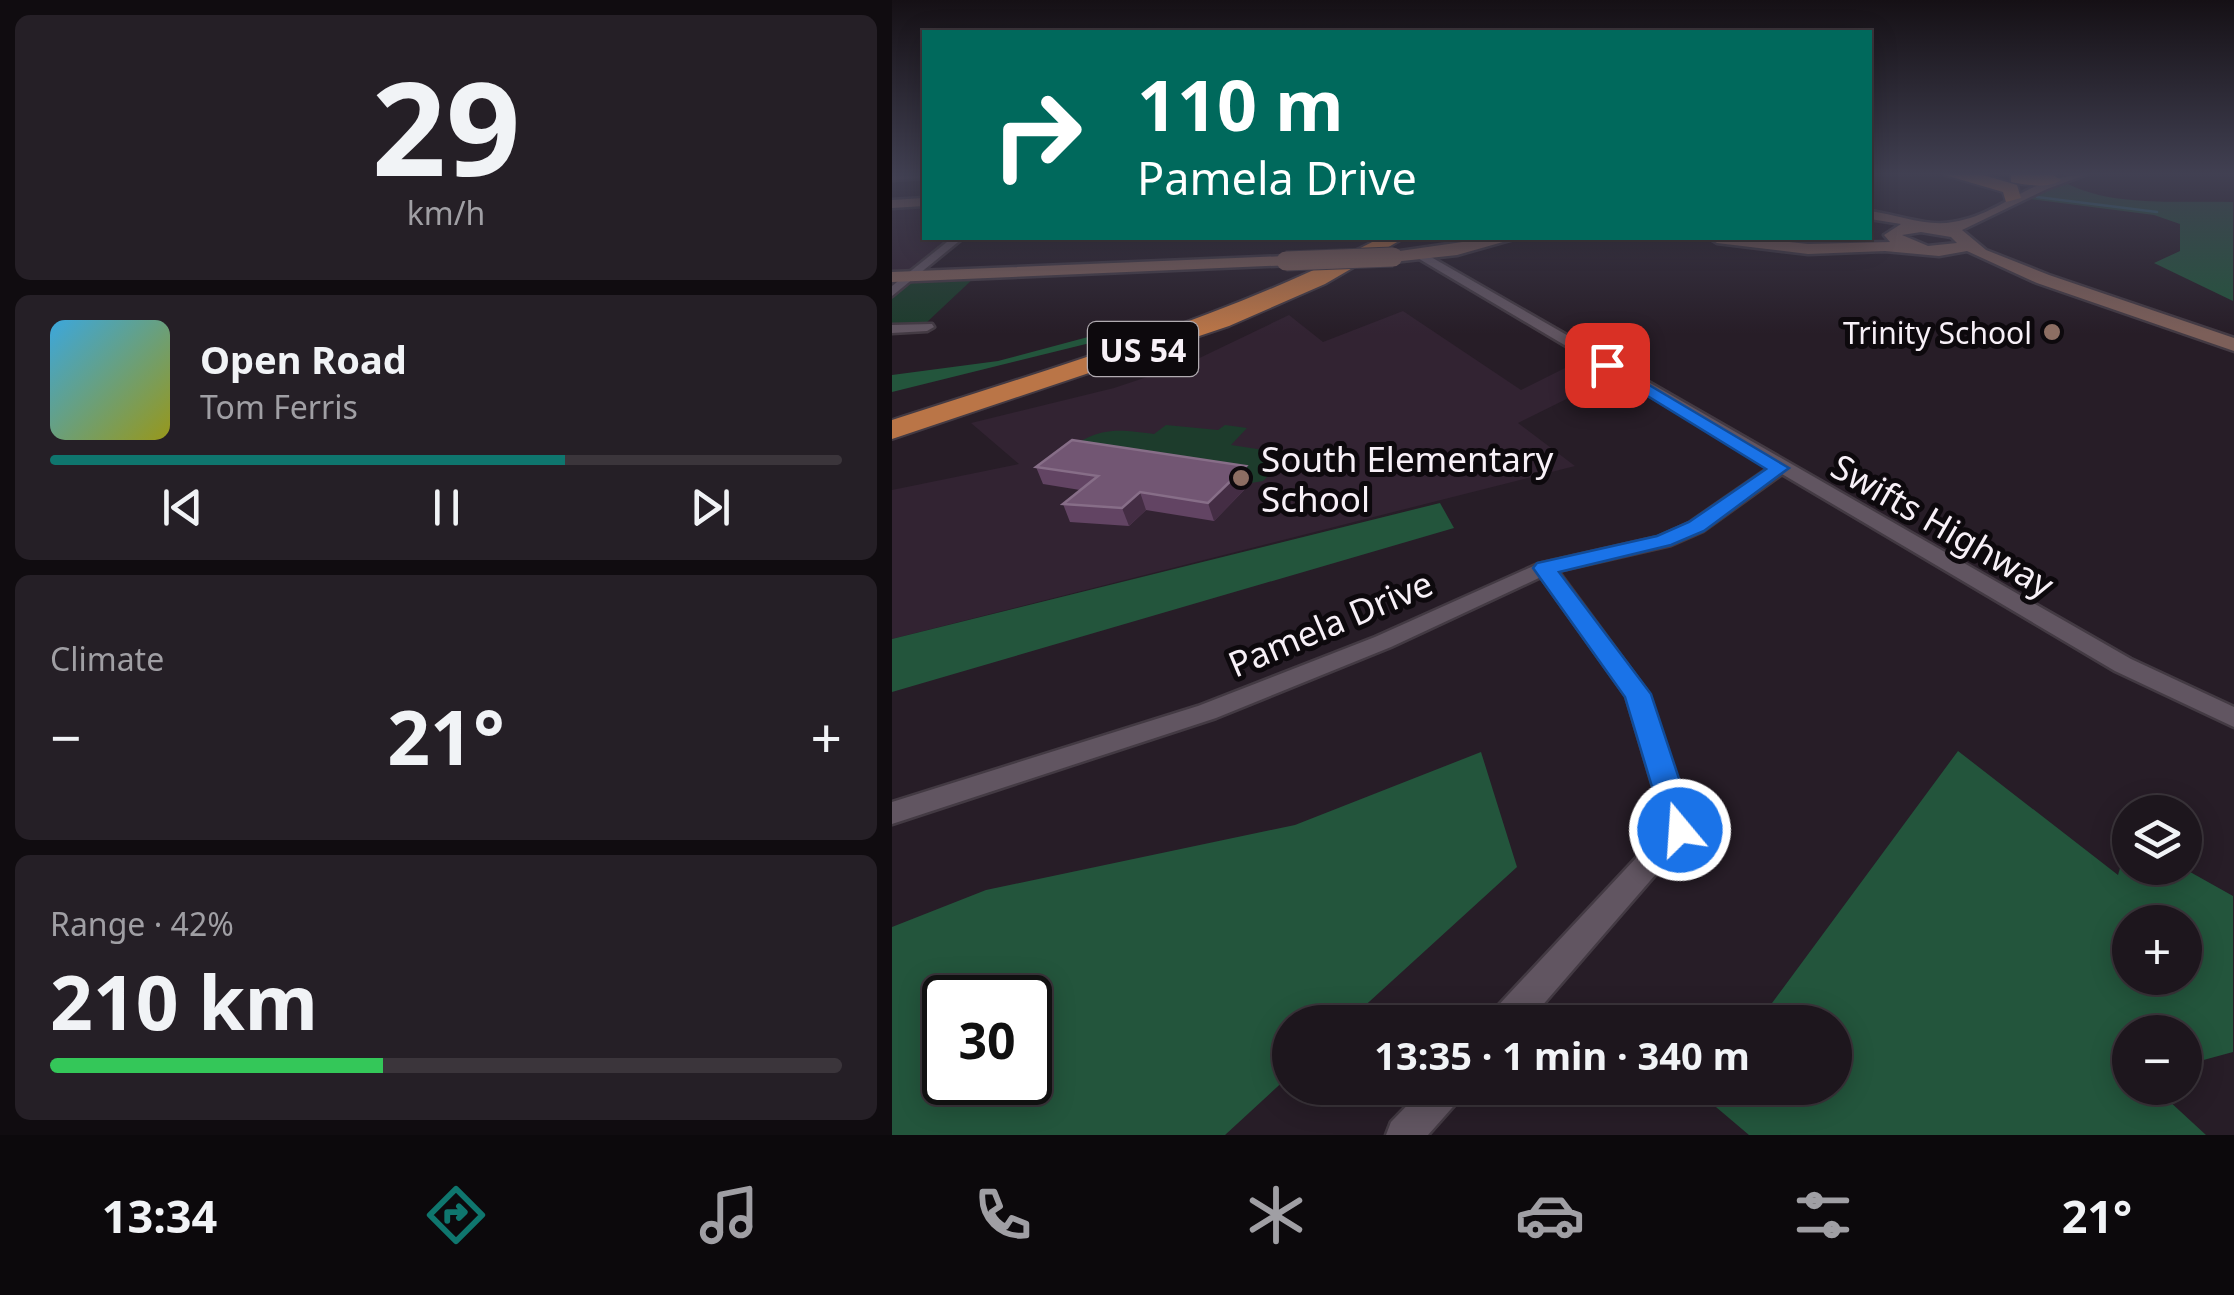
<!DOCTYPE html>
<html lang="en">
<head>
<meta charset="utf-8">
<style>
  :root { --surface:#1d161d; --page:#251f26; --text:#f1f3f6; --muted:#a09fa4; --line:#3b353b; --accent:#0f766e }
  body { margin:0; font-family:"Noto Sans",sans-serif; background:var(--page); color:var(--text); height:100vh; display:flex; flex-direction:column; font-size:38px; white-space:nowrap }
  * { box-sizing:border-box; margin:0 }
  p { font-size:32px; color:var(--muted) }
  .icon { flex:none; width:55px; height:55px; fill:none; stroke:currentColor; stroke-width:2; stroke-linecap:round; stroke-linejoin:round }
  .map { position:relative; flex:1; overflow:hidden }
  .sheet { display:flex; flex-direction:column; gap:15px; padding:15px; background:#100c10; width:892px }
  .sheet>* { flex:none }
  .hud { position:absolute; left:30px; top:30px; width:950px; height:210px; border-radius:0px; box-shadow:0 5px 25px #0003,0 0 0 2px var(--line); background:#00695c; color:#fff; overflow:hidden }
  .controls { position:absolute; left:1220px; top:795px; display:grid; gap:20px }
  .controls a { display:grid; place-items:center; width:90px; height:90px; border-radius:50%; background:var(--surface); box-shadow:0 5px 25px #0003,0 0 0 2px var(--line); font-size:50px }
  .speed { position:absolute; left:30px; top:975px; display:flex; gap:20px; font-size:50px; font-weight:700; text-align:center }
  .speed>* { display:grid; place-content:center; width:130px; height:130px; border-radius:50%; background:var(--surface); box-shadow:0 5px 25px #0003,0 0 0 2px var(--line); line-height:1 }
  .speed .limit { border:5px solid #111; border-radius:15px; background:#fff; color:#111 }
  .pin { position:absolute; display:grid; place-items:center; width:85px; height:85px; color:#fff; margin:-42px; border-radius:20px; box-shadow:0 5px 15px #0006 }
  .me { position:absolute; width:110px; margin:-55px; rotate:342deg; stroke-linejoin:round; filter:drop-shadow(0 0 8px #0008) }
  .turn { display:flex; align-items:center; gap:35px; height:210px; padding:0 50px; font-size:45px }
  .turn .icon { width:130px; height:130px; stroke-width:2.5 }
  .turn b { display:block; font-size:70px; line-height:85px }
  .big { font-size:75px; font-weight:700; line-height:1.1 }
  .sheet .widget { flex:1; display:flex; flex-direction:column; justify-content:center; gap:15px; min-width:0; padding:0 35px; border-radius:15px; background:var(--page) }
  .sheet .dial { align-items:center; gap:0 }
  .dial b { font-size:130px; line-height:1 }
  .song { display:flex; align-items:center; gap:30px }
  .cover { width:120px; height:120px; border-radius:15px; background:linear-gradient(135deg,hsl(200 70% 55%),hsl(60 70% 35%)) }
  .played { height:10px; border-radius:5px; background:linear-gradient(90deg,var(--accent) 65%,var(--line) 65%) }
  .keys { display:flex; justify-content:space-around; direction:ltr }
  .heat { display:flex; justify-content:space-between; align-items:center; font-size:55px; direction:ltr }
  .charge { height:15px; border-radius:8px; background:linear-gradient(90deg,#34c759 42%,var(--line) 0) }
  .trip { position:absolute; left:380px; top:1005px; width:580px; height:100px; border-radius:50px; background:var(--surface); box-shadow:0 5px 25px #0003,0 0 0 2px var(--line); font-weight:700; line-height:100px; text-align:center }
  .menu { display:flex; height:160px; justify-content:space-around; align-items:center; background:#0c090c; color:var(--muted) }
  .menu .icon { width:70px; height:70px }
  .menu .active { color:var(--accent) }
  .menu b { font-size:45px; color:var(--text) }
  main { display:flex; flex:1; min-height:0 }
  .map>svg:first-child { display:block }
  .built { fill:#322332 }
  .green { fill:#1d3c2c }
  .forest { fill:#23553c; fill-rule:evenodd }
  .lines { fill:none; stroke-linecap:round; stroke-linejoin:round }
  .stream { stroke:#2c707a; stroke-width:2.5 }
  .street-casing { stroke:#433a43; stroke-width:5 }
  .secondary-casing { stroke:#433a43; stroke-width:5 }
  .highway-casing { stroke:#433a43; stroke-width:4 }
  .street { fill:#615561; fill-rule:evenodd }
  .secondary { fill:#7c5f59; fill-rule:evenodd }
  .highway { fill:#ba7547; fill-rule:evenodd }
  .secondary-bridge-far1-casing { stroke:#433a43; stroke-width:18; stroke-linecap:butt }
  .secondary-bridge-casing { stroke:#433a43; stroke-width:21; stroke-linecap:butt }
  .secondary-bridge-far1 { stroke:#7c5f59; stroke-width:15 }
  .secondary-bridge { stroke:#7c5f59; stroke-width:19 }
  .wall { fill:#624463 }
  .shaded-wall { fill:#442d44 }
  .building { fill:#725673; stroke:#876e88; stroke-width:2.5 }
  .route { fill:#1a73e8; stroke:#114b97; stroke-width:2.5 }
  .education-dot { fill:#8d6e63; stroke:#0d090d; stroke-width:4 }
  .labels { text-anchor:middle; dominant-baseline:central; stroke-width:10; stroke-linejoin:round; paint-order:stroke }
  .far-poi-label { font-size:30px; fill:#f7f0f7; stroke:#0d090d; text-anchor:end }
  .shield { fill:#0d090d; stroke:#b1abb1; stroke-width:2.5 }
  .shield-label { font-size:32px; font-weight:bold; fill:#f7f0f7 }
  .poi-label { font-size:35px; fill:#f7f0f7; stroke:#0d090d; text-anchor:start }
  .street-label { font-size:35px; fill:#f7f0f7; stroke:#0d090d }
</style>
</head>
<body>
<main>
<section class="sheet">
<div class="widget dial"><b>29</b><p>km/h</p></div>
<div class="widget">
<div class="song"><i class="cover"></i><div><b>Open Road</b><p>Tom Ferris</p></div></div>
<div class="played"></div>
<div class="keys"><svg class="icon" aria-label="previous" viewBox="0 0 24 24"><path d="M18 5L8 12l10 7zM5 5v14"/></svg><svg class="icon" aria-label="pause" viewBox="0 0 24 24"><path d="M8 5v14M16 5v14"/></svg><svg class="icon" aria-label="next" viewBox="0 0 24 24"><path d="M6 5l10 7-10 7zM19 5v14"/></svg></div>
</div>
<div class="widget"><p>Climate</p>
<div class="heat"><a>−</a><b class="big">21°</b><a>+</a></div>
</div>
<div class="widget"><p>Range · 42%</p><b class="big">210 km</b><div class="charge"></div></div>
</section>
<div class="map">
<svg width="1342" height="1135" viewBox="0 0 1342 1135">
  <rect width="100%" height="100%" fill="#271d27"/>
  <path class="built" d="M32,205V238H58L16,271L0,275V206Z
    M511,311L629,390L691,359L719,377L626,423L683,466L0,639V490L127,464L79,423L222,388L297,363L397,315L431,342Z"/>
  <path class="green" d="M83,277L34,323L0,325V294L16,281Z
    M274,425L326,430L333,425L355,428L339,445L398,454L371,481L359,483L169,454C205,428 219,428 262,434Z"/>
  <path class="forest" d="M1174,183C1222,208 1288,200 1341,202V301L1262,263L1288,251V224L1262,215L1138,199L1159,185Z
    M196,337L198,343L0,392V375L106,361Z
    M548,503L562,528L0,692V639Z
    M1066,751L1226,875L1237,837L1238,868H1291L1341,896V1052L1293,1065L1292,1032H1238V1088H1263L1314,1135H857L811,1096L817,1088H942V1022H866ZM1292,922V978H1238V922Z
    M589,752L625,867L455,1022H398L397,1076L333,1135H0V927L94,890L403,825ZM52,998H138V1082H52Z"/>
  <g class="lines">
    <path class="stream" d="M1145,197L1265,212"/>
    <defs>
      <path id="street" d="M0,175H32V178L0,180Z
        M60,238H71L0,296V286Z
        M524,253H532L1239,659L1342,707V727L1223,671L890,474L811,531L779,545L666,571L757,694L802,830L636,1022H597L602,1010L773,827L734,696L649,577L499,647L324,718L0,824V802L306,706L483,637L646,564L766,537L797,523L878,467L524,257Z
        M40,324L42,327L35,331L0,333V325Z
        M532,1088H572L567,1100L536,1135H494L499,1122Z"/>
      <path id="secondary" d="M1193,175L1155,189L1070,230L1094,250L1157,275L1342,338V351L1145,283L1075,251L1047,256L993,251L916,254L825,243L817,238H861L916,244L998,242L992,235L1009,224L978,219V211C1006,215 1035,227 1061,222C1111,214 1138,175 1193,175ZM1029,232L1059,237L1065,243L1036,246L1010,235Z
        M32,198V206L0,208V200Z
        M598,238H625L565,255L501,262L493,257L501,252Z
        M394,256L402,261L400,265L0,282V272Z"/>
      <path id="highway" d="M1053,175H1091L1125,185L1129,198L1114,202L1111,192Z
        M1119,175H1161L1169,180C1158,189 1134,185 1119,182Z
        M488,238H512L433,284L337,326L0,439V420C166,366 333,318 488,238Z"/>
    </defs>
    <use href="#street" class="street-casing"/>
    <use href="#secondary" class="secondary-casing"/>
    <use href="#highway" class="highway-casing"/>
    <use href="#street" class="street"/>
    <use href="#secondary" class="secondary"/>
    <use href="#highway" class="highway"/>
    <defs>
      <path id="secondary-bridge-far1" d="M489,257H501"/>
      <path id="secondary-bridge" d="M394,261L501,257"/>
    </defs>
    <use href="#secondary-bridge-far1" class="secondary-bridge-far1-casing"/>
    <use href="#secondary-bridge" class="secondary-bridge-casing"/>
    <use href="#secondary-bridge-far1" class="secondary-bridge-far1"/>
    <use href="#secondary-bridge" class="secondary-bridge"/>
  </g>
  <path class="wall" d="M354,466L359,483L322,521L254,510L237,526L178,522L171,504L188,490L151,484L144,467Z"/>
  <path class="shaded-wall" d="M354,466L359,483L322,521L316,503Z
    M248,492L254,510L237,526L230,508Z"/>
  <path class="building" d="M180,440L354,466L316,503L248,492L230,508L171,504L206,476L144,467Z"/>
  <linearGradient id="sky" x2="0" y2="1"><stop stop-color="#151015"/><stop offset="0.52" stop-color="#414052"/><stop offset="1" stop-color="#414052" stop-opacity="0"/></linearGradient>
  <rect width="1342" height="334" fill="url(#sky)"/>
  <path class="route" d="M715,360L897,468L812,531L779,545L667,572L759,694L804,830L799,839L788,843L777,839L773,830L733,697L641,568L645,563L765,536L797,522L874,469L710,368L707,365Z"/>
  <g class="education-dot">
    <circle cx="1160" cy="332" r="10"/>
    <circle cx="349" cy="478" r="10"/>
  </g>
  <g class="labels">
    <g class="far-poi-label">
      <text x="1140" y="332">Trinity School</text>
    </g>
    <rect class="shield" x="196" y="322" width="110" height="54" rx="8"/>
    <g class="shield-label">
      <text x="251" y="349">US 54</text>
    </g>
    <g class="poi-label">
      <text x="369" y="458">South Elementary<tspan x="369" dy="40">School</tspan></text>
    </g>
    <g class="street-label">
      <text transform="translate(1051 525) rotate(30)">Swifts Highway</text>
      <text transform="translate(438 623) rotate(-23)">Pamela Drive</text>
    </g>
  </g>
</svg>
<div class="controls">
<a><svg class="icon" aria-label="layers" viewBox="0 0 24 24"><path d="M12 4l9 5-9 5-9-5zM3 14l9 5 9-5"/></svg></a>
<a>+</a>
<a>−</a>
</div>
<div class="speed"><div class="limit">30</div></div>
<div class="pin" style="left:715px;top:365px;background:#d93025"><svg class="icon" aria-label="arrive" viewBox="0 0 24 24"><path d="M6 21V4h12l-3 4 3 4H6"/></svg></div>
<svg class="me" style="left:788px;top:830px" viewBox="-20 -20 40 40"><circle r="17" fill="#1a73e8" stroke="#fff" stroke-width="3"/><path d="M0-11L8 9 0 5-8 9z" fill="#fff"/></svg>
<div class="trip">13:35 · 1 min · 340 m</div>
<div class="hud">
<div class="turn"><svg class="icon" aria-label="right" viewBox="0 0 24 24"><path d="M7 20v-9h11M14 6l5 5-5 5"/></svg><div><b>110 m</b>Pamela Drive</div></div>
</div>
</div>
</main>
<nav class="menu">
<b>13:34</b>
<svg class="icon active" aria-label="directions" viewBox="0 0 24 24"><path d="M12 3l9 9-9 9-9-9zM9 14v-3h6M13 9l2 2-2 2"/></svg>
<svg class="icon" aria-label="music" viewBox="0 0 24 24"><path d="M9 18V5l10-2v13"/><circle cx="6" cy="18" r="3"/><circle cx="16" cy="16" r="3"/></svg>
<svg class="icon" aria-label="phone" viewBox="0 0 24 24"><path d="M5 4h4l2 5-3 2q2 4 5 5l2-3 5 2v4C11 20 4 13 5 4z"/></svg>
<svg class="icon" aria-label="climate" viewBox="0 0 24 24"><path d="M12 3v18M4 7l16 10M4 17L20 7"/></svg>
<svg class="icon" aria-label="car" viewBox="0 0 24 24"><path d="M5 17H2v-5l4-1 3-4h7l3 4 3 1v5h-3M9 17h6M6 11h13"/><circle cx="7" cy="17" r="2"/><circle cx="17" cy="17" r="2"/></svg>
<svg class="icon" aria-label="filters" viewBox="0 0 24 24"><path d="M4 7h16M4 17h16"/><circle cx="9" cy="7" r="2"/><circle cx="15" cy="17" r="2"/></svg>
<b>21°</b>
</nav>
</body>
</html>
